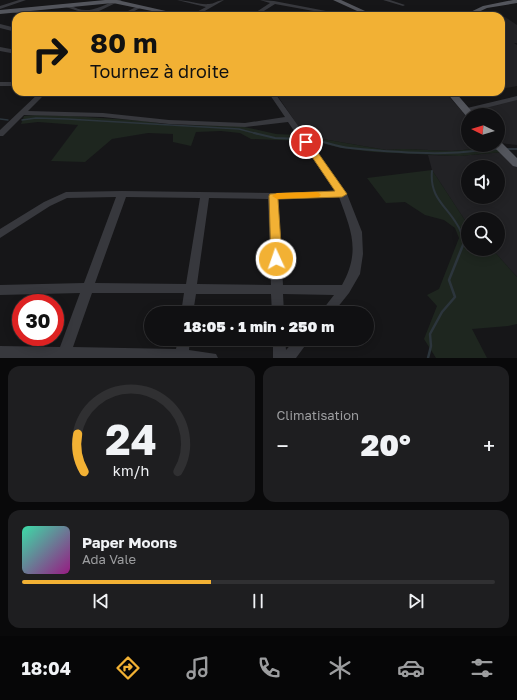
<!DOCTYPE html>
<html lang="fr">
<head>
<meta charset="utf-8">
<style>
  :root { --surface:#101012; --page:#1e1e20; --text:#f1f3f6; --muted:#9c9d9f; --line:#303032; --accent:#f2b134 }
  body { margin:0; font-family:"Golos Text",sans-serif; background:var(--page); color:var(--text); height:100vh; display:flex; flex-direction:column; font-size:15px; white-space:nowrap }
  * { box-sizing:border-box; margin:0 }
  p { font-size:13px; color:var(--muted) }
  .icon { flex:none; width:22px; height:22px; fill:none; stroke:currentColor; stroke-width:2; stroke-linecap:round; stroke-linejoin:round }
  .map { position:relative; height:358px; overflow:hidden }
  .sheet { display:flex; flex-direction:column; gap:8px; padding:8px; background:#09090a; flex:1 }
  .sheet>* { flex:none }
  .top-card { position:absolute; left:12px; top:12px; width:493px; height:84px; border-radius:12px; box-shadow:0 2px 10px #0003,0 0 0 1px var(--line); background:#f2b134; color:#111; overflow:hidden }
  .needle { width:26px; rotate:275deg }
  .tools { position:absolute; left:461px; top:108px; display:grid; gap:8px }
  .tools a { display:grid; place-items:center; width:44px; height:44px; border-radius:50%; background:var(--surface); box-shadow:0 2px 10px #0003,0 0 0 1px var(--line); font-size:20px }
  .speed { position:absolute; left:12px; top:294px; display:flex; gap:8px; font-size:20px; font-weight:700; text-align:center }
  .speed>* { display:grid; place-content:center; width:52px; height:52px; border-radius:50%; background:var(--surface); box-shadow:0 2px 10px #0003,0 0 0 1px var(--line); line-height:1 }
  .speed .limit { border:6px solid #d22; background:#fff; color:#111 }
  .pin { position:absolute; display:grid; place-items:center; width:34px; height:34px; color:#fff; margin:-17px; border:2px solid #fff; border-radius:50%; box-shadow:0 1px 4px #0007 }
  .me { position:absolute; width:44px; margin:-22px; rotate:357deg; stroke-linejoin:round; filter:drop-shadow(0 0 3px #0008) }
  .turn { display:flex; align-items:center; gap:14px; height:84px; padding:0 12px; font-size:18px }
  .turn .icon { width:52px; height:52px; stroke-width:2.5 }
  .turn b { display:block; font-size:28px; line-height:34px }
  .big { font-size:30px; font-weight:800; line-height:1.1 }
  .sheet .tile { flex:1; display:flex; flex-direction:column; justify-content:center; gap:6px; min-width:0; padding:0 14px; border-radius:12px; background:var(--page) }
  .sheet .dial { align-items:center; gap:0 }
  .dial svg { height:104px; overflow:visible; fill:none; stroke:var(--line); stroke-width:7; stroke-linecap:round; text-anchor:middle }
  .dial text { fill:var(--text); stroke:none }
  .song { display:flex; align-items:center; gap:12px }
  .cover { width:48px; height:48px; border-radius:6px; background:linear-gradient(135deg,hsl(160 70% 55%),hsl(310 70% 35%)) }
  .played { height:4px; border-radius:2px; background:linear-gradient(90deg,var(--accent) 40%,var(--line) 40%) }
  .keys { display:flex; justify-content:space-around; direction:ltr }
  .heat { display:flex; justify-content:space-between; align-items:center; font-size:22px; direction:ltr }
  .sheet .tiles { flex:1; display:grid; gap:8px; grid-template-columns:1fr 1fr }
  .tile:last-child { grid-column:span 2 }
  .trip { position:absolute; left:144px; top:306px; width:230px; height:40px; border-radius:20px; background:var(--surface); box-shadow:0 2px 10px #0003,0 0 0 1px var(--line); font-weight:800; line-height:40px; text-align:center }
  .tab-bar { display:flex; height:64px; justify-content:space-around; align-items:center; background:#060607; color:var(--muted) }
  .tab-bar .icon { width:28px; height:28px }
  .tab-bar .selected { color:var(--accent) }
  .tab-bar b { font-size:18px; color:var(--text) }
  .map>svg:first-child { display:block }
  .built { fill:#222225; fill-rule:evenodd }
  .green { fill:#1e261f }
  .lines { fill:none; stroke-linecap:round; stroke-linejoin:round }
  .stream-far2 { stroke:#2c353c; stroke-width:1.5 }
  .stream-far1 { stroke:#2c353c; stroke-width:2 }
  .stream { stroke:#2c353c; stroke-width:2.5 }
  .minor { fill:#37383d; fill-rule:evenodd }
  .major { fill:#53555c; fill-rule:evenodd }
  .route { fill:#f2b134; stroke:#9d7322 }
  .slow { fill:#f59e0b }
</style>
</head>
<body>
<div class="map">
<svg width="517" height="358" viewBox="0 0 517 358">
  <rect width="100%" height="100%" fill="#161618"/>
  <path class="built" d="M505,17L517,25V43H514L517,45V86L501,89V18Z
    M275,92H445L468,118V145H495L497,147L452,151L403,149L386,150L305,136Z
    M517,99V145L500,143L498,140V115H473L470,111Z
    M503,152L517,167V277L492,249H498V219H468V225L432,170L428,155L459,156ZM468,167H498V197H468Z"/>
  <path class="green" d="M36,115L71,116L145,121L174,126L213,125L240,126L276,134L297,135L303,141L251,139L240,133L221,131L196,132L191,146L173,142V134L148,133L112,139L85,162L51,161L78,125L38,122L21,124L24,116Z
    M305,136L386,150L403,149L452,151L497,147L503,152L459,156L374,152L341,148L317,142Z
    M432,170L468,225V249H492L517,277V324L508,326L472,329L487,358H436L424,339L437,306L427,295L439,289L459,238L455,228L444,220L425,215L405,202L386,203L367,178Z"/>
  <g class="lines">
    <path class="stream-far2" d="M0,119L8,120
      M22,120L36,118L67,119L239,129L258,134"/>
    <path class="stream-far1" d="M254,133L275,138L301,139
      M305,139C321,139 334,147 350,148C381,151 413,154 445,153C462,153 480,150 497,149
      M506,149H517
      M432,171C429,201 451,208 461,232"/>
    <path class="stream" d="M428,358L431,346L430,334L442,312L455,297L449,280L465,240L461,231"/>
    <path class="minor" d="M19,0H26L0,9V6Z
      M116,0H122L97,12L113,16L90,15L66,7L69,4C85,16 98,8 116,0Z
      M177,0C187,0 199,5 209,4C214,4 218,0 224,0L196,16H189L206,7Z
      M260,0L274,1L352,16H341L275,4L256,16H250L270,3Z
      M383,0H390L405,5L403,6Z
      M138,6L142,7L125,16H118Z
      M13,10L37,14L40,16H30L11,12V10Z
      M167,11L170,13C166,16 163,16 158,16Z
      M0,24L16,28V32L0,28Z
      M0,47L16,50V54L0,51Z
      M0,82H16V86H0Z
      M40,92H47L28,111L103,113L169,120L245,123L285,117L268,92H274L347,194L362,232L363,254L360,274L349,293L333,313H320L334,295L283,294L284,313H272L271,294H196L193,313H181L184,293H92L73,347L176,349L178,339H190L189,350L216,354L218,358H0V346L60,347L80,293L0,295V285L84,283L116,197L67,198L50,206L0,238V229L44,202L66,192L122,191L273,193L335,191L288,122L245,127L169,124L103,117L24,115L3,136H0V130ZM126,197L200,198L186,284L95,283ZM339,197C351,230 361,251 342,285H283L278,199ZM209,198L268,199L271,285L197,284Z
      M517,96V100L466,113L462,111L463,109Z
      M273,339H285L286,350L296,339H310L296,358H273Z"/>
    <path class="major" d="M105,0H117L188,16H176L113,3L0,14V10Z
      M333,0H341L376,16H368Z
      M513,0H517V3L487,8L470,16H462L483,6Z
      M446,92H455L475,115H468L467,117Z
      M498,142L502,143L517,158V167L513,166L494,147L493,145H498Z"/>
  </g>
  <path class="route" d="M306,139L309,140L347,194L342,197L278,199L282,259L280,262L276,263L272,262L271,259L269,196L270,194L335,191L302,142Z"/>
  <path class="slow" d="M316,192L319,193L321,195L319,197L277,199L272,196L277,193Z"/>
</svg>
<div class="tools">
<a><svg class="needle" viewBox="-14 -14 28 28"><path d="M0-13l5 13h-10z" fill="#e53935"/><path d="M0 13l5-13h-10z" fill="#9c9d9f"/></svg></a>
<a><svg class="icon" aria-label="sound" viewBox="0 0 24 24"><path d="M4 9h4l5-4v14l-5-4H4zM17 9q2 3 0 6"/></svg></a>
<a><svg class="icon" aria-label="search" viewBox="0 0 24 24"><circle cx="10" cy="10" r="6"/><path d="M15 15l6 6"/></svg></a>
</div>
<div class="speed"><div class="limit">30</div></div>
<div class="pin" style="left:306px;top:142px;background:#d93025"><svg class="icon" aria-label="arrive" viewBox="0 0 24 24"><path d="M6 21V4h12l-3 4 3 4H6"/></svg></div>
<svg class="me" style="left:276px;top:259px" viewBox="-20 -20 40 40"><circle r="17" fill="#f2b134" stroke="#fff" stroke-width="3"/><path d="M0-11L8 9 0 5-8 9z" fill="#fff"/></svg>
<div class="trip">18:05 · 1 min · 250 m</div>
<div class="top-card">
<div class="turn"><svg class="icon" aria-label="right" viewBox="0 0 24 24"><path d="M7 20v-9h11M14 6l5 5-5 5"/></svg><div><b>80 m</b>Tournez à droite</div></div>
</div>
</div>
<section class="sheet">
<div class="tiles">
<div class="tile dial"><svg viewBox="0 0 100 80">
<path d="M14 69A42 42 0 1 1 86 69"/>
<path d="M14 69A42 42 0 0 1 9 40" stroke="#f2b134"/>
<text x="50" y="56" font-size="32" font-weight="700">24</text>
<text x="50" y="72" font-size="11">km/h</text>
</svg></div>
<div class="tile"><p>Climatisation</p>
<div class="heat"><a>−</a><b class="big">20°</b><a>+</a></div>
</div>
<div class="tile">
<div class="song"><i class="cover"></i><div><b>Paper Moons</b><p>Ada Vale</p></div></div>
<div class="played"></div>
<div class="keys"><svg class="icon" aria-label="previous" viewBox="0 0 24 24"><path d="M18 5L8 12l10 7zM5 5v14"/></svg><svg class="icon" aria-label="pause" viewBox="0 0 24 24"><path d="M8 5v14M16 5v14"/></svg><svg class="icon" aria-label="next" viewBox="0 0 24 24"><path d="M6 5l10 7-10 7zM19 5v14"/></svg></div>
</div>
</div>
</section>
<nav class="tab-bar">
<b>18:04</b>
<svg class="icon selected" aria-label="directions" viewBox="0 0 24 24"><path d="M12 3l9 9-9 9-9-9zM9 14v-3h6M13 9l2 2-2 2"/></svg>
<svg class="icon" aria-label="music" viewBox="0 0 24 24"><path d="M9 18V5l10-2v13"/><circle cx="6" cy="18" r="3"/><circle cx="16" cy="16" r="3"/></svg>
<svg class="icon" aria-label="phone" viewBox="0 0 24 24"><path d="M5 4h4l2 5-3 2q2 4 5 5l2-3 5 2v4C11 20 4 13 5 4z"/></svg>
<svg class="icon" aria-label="climate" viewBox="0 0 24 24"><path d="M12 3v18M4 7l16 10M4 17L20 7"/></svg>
<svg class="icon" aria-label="car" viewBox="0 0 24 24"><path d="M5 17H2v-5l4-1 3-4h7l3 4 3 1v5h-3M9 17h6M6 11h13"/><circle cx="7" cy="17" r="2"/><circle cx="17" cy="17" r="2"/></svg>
<svg class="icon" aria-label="filters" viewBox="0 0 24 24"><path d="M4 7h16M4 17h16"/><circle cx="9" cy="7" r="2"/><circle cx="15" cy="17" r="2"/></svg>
</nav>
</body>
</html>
